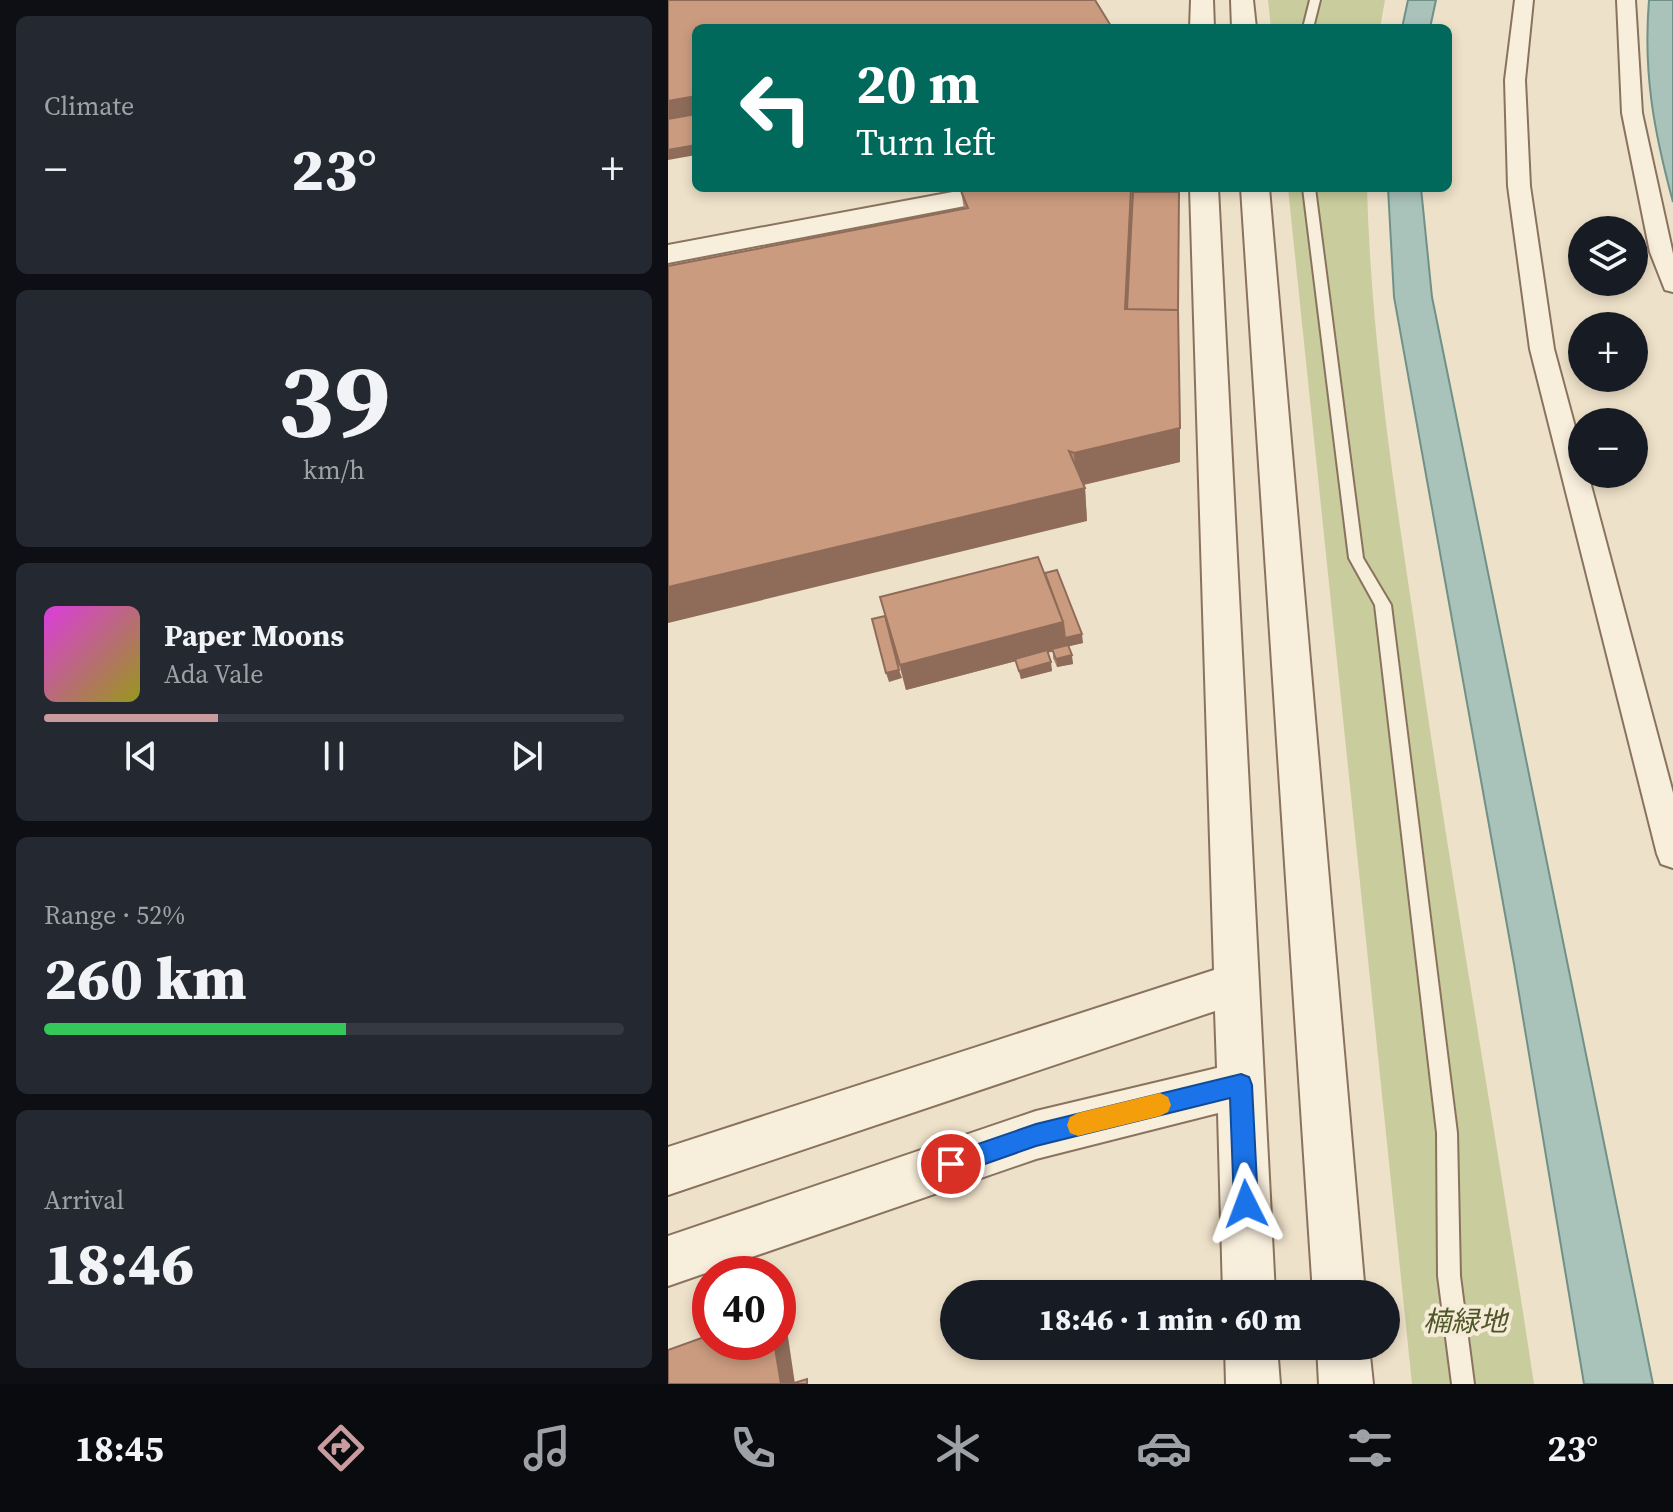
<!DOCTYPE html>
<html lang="en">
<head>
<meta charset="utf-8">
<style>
  :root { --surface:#171b24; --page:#242831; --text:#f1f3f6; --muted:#9ea1a6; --line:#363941; --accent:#c99b9f }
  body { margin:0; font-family:"Source Serif 4","Noto Sans JP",serif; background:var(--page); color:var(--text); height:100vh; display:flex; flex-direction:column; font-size:30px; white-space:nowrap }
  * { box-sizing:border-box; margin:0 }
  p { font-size:26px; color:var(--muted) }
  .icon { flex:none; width:44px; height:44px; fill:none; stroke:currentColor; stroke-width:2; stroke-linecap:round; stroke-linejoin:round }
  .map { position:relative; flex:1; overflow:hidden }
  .panel { display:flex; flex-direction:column; gap:16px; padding:16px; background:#0d0f14; width:668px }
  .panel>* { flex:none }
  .hud { position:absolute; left:24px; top:24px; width:760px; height:168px; border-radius:12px; box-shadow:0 4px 12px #0003; background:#00695c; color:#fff; overflow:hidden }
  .fabs { position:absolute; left:900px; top:216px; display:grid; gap:16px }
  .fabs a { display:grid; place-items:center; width:80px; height:80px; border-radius:50%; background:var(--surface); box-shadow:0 4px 12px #0003; font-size:40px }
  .speed { position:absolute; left:24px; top:1256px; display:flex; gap:16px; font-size:40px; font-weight:700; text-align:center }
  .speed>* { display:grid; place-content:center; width:104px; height:104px; border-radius:50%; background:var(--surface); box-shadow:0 4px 12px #0003; line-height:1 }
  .speed .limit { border:12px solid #d22; background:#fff; color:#111 }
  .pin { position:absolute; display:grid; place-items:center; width:68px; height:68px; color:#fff; margin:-34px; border:4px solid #fff; border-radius:50%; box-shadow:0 2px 8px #0007 }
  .me { position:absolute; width:88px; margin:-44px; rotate:357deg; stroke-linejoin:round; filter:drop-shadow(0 0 6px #0008) }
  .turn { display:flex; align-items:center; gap:28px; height:168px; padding:0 32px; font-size:36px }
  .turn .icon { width:104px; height:104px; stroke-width:2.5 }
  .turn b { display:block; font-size:56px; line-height:68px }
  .big { font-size:60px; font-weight:800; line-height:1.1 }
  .panel .card { flex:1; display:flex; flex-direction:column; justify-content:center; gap:12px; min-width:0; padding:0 28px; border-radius:12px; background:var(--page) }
  .panel .dial { align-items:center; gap:0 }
  .dial b { font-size:104px; line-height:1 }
  .song { display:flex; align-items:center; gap:24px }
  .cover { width:96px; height:96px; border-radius:12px; background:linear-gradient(135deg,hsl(300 70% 55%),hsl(60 70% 35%)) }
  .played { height:8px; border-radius:4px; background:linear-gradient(90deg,var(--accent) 30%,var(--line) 30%) }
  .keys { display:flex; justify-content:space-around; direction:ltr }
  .heat { display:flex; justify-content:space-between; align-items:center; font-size:44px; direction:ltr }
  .charge { height:12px; border-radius:6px; background:linear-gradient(90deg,#34c759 52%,var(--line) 0) }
  .trip { position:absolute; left:272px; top:1280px; width:460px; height:80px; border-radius:40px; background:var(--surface); box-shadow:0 4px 12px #0003; font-weight:800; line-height:80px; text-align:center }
  .menu { display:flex; height:128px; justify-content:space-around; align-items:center; background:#090b0e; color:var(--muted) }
  .menu .icon { width:56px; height:56px }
  .menu .selected { color:var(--accent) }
  .menu b { font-size:36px; color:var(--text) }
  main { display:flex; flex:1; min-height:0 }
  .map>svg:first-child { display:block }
  .green { fill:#c9cc9c }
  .water { fill:#a9c2ba; stroke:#709187; stroke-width:2 }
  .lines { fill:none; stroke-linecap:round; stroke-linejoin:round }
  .service-casing { stroke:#8a735e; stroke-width:4 }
  .minor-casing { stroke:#8a735e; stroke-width:4 }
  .tertiary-casing { stroke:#8a735e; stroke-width:4 }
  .service { fill:#f8eedc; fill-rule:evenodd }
  .minor { fill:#f8eedc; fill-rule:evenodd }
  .tertiary { fill:#f8eedc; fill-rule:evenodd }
  .wall { fill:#af856d }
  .shaded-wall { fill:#8e6c59 }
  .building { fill:#cb9b7f; stroke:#8e6c59; stroke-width:2 }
  .route { fill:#1a73e8; stroke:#114b97; stroke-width:2 }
  .slow { fill:#f59e0b }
  .labels { text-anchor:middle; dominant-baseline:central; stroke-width:8; stroke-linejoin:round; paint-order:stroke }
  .near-park-label { font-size:28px; font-style:italic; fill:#4d5728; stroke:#f5ebd8 }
</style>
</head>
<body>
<main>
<section class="panel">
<div class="card"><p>Climate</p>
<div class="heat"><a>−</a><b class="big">23°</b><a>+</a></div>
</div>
<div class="card dial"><b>39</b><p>km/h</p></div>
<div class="card">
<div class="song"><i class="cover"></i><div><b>Paper Moons</b><p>Ada Vale</p></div></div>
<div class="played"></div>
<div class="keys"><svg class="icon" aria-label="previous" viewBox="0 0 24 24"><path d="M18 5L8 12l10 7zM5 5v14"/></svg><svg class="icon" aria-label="pause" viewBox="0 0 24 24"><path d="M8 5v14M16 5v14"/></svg><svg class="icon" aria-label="next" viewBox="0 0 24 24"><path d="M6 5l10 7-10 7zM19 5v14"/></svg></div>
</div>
<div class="card"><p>Range · 52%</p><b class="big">260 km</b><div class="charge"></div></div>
<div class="card"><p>Arrival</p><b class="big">18:46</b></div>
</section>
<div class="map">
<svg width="1005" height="1384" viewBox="0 0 1005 1384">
  <rect width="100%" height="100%" fill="#eee1c9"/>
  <path class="green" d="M600,0H717L712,28H603Z
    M620,188H699C703,336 725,482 747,628C783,881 828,1132 866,1384H744Z"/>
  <path class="water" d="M740,0H768L762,28H734Z
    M981,0H1005V202C986,132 975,73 981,0Z
    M720,188H753L764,297L985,1384H916L846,964L726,297Z"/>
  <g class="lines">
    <defs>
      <path id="service" d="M642,0H652L645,28H635Z
        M635,188H647L695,558L723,605L789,1133L792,1276L806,1384H784L770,1276L769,1133L707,605L681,558Z"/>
      <path id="minor" d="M847,0H865L857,80L862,186L886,349L914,453V474H920L1005,793V868L993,864L989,854L862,349L840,186L837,80Z
        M949,0H967L974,113L1005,254V292L997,290L982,252L954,113Z"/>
      <path id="tertiary" d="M523,0H545L546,28H522Z
        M563,0H585L588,28H564Z
        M306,188H363L359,194L349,196L0,263V245Z
        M522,188H550L607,1294H555L550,1113L368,1159L0,1286V1236L368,1111L549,1068L547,1011L0,1195V1147L546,970Z
        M573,188H601L697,1294H645Z
        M557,1346H609L612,1384H558Z
        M649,1346H701L705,1384H651Z"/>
    </defs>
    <use href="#service" class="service-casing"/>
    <use href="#minor" class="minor-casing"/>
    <use href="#tertiary" class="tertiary-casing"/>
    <use href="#service" class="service"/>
    <use href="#minor" class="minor"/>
    <use href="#tertiary" class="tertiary"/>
  </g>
  <path class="wall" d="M463,188L464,213L510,310L512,462L416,485L417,488L419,521L296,209L293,191Z
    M377,573L415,643L401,646L405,664L389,667L385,658V651L380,652L384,671L353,679L348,661L238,690L212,597Z"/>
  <path class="shaded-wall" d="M28,96V124L0,129V101Z
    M28,145V155L0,160V150Z
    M463,188L464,219L458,343L457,309Z
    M512,428V462L409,486L406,453Z
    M417,488L419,521L0,623V587Z
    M395,622L398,648L238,690L232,665Z
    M414,634L415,643L398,647L397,638Z
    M404,655L405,664L389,667L388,659Z
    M383,662L384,671L353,679L351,671Z
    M231,670L234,678L221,682L218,673Z
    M110,1321L119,1330L127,1384H113L106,1342H110Z"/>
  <path class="building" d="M0,0H427L443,26L433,28H28V96L0,101Z
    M28,114V145L0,150V119Z
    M312,188H463L457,309L510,310L512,428L406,453L401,451L417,488L0,587V266L300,208L293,191Z
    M465,192H511L510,310L459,309Z
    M370,557L395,622L232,665L212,597Z
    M389,570L414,634L397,638L395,622L377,573Z
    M217,616L231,670L218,673L204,619Z
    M400,645L404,655L388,659L384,649Z
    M379,650L383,662L351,671L347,659Z
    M42,1335V1342H106L113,1384H0V1350Z
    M139,1379V1384H126V1383Z"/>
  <path class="route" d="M573,1074L581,1077L584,1085L590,1204L586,1213L578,1216L569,1213L566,1204L562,1098L368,1146L283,1176L275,1172L272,1164L275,1156L368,1124Z"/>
  <path class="slow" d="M492,1093L500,1097L503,1105L500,1112L492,1116L410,1136L402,1133L399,1125L402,1117L410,1113Z"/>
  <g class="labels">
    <g class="near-park-label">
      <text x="797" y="1321">楠緑地</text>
    </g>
  </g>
</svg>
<div class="fabs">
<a><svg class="icon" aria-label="layers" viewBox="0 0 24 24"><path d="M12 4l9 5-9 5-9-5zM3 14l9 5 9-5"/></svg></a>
<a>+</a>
<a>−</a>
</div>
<div class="speed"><div class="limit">40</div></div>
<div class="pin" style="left:283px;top:1164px;background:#d93025"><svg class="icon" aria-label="arrive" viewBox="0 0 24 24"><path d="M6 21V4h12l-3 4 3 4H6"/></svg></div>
<svg class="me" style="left:578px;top:1204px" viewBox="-20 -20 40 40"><path d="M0-17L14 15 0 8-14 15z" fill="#1a73e8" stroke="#fff" stroke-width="4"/></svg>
<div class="trip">18:46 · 1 min · 60 m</div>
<div class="hud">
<div class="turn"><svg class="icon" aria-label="left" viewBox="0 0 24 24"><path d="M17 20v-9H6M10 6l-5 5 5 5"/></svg><div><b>20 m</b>Turn left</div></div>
</div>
</div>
</main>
<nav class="menu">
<b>18:45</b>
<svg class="icon selected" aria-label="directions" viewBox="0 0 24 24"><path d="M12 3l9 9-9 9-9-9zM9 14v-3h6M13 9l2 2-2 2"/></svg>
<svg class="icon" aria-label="music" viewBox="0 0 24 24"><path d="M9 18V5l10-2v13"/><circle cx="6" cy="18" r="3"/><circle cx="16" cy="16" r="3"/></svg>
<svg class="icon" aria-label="phone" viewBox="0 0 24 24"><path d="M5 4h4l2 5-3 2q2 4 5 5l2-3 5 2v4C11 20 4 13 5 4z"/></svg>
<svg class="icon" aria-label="climate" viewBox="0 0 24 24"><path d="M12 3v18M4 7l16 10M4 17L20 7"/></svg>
<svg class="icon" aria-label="car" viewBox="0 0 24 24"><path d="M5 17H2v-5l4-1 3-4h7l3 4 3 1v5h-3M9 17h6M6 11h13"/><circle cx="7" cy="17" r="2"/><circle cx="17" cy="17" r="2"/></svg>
<svg class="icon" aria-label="filters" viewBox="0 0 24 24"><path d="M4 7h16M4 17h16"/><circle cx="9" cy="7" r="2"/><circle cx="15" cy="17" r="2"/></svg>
<b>23°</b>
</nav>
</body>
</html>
